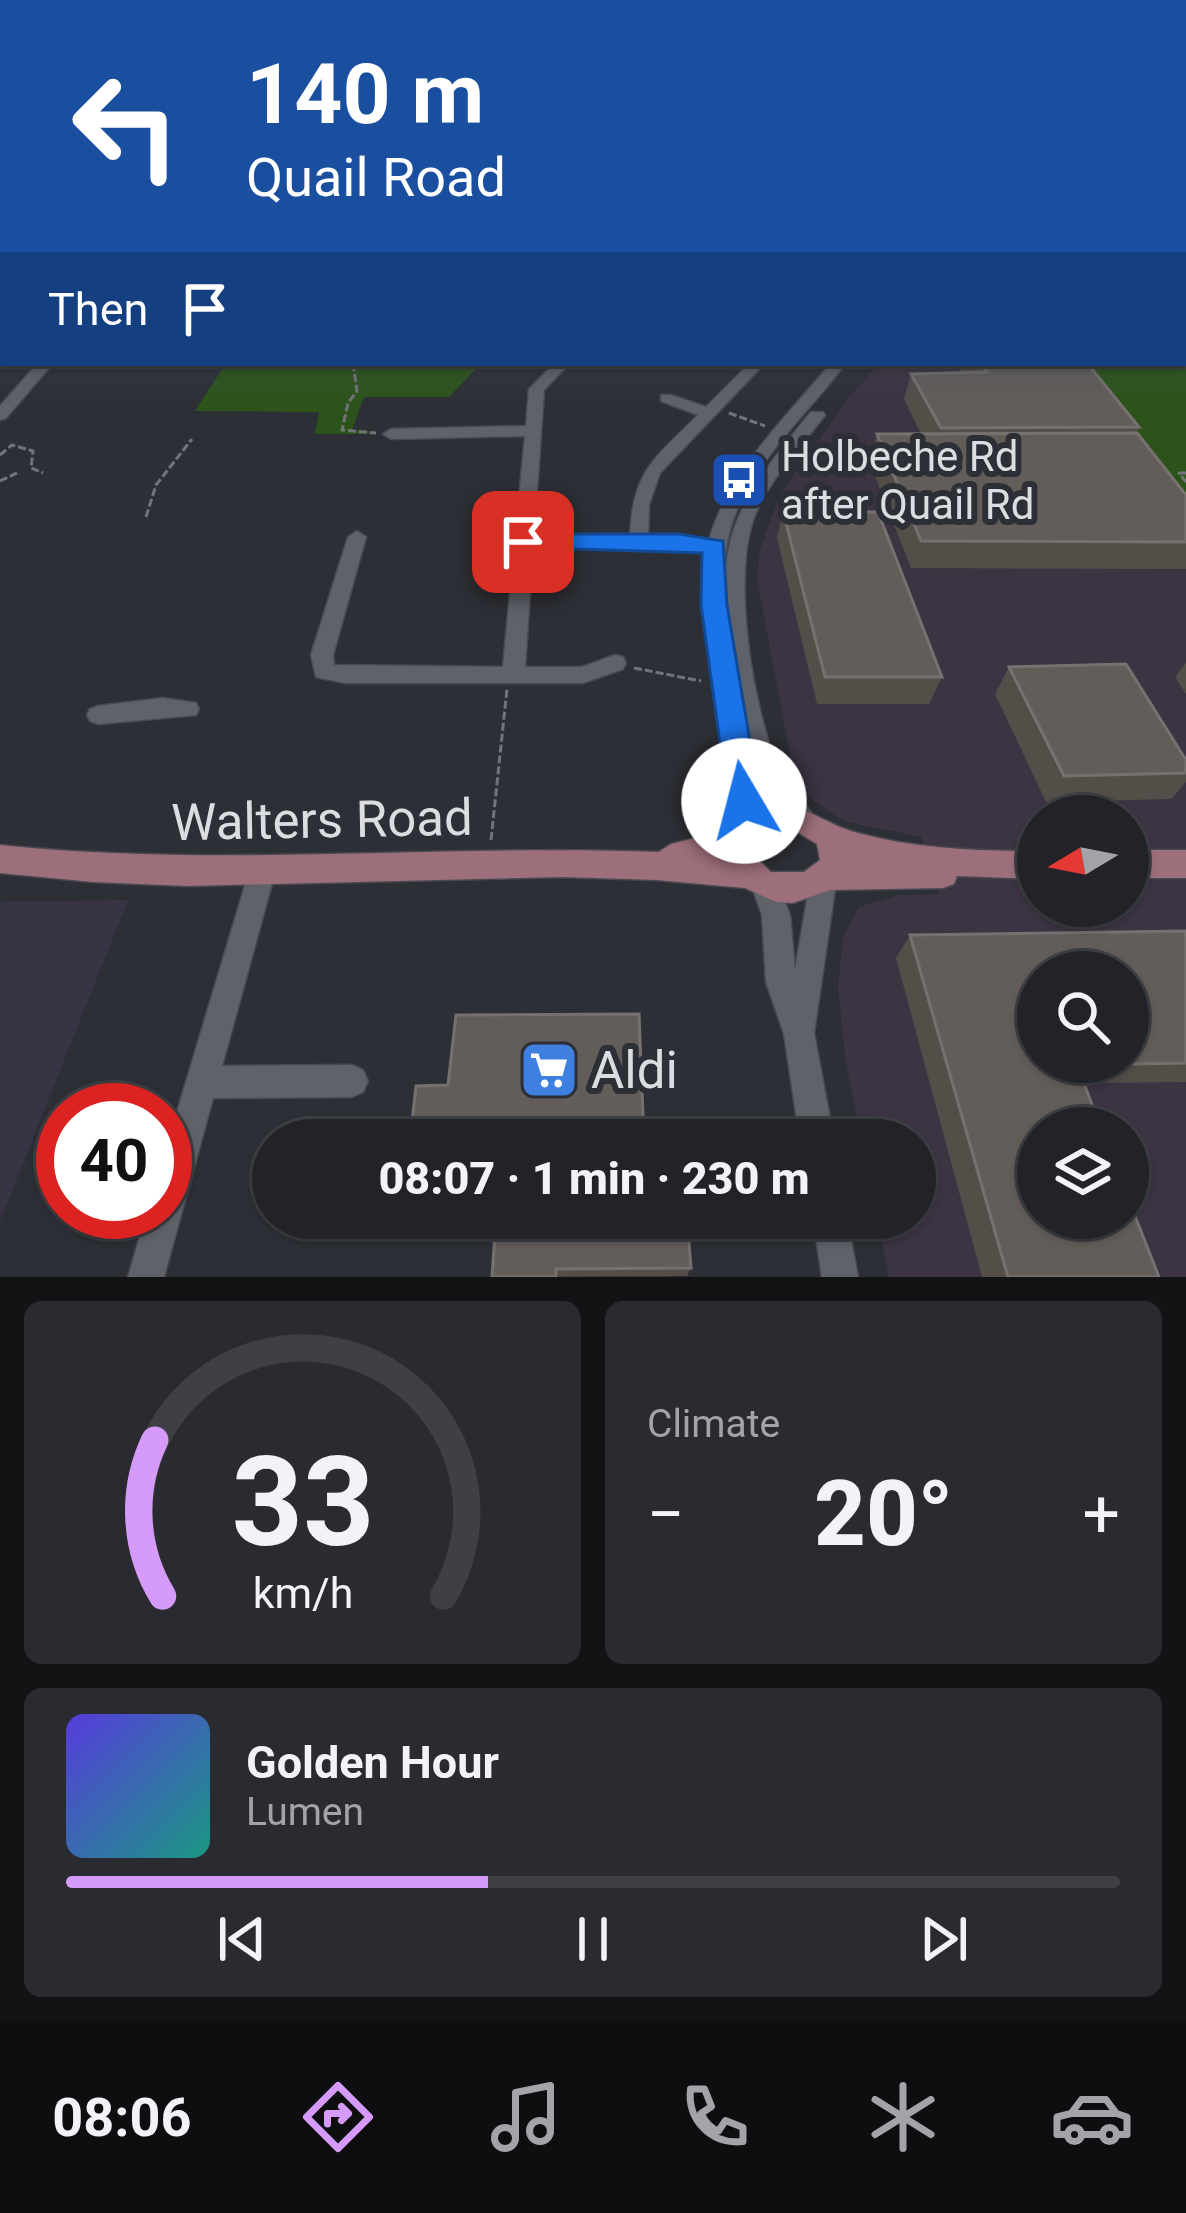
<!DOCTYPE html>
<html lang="en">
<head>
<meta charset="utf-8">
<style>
  :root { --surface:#222328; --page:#2a2b30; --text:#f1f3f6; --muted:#a2a4a8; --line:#3f4045; --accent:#d69bfa }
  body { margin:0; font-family:Roboto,sans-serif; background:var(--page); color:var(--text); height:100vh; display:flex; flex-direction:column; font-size:45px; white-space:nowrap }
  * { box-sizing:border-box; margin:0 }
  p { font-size:39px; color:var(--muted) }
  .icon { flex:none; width:66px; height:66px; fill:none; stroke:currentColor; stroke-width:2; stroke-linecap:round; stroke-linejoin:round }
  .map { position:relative; height:1277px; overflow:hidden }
  .panel { display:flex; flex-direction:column; gap:24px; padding:24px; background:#131316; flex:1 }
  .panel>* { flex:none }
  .guide { position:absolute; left:0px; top:0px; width:1188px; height:366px; box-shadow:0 3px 9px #0004,0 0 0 3px var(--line); background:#1a4fa0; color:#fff; overflow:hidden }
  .needle { width:78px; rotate:260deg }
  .tools { position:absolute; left:1017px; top:795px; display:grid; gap:24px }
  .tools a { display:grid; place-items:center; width:132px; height:132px; border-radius:50%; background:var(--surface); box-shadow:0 3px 9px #0004,0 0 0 3px var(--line); font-size:60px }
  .speed { position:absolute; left:36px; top:1083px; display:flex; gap:24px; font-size:60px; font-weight:700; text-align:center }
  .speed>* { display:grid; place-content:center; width:156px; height:156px; border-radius:50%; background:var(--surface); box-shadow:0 3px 9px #0004,0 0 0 3px var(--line); line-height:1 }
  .speed .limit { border:18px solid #d22; background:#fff; color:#111 }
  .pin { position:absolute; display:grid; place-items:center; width:102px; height:102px; color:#fff; margin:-51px; border-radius:24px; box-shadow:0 6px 18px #0006 }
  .me { position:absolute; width:132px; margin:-66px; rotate:352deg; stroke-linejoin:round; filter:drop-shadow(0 0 9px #0008) }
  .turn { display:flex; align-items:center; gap:42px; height:252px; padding:0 48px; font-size:54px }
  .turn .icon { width:156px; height:156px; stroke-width:2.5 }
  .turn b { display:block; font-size:84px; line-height:102px }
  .then { display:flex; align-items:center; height:114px; padding:0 48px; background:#0003; gap:24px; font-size:45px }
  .big { font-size:90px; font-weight:800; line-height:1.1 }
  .panel .tile { flex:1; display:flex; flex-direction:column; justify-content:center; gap:18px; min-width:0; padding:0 42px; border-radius:18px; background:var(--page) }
  .panel .dial { align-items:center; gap:0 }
  .dial svg { height:312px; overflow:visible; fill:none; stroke:var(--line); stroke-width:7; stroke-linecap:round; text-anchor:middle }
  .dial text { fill:var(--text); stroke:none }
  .song { display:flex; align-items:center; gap:36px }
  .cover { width:144px; height:144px; border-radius:18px; background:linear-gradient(135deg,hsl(250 70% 55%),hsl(170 70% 35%)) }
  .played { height:12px; border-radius:6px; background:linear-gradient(90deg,var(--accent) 40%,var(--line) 40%) }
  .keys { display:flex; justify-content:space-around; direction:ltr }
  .heat { display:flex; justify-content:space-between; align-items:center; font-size:66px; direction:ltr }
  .panel .tiles { flex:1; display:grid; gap:24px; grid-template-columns:1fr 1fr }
  .tile:last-child { grid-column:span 2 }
  .trip { position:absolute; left:252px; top:1119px; width:684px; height:120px; border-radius:60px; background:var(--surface); box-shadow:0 3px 9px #0004,0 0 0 3px var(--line); font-weight:800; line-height:120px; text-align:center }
  .menu { display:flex; height:192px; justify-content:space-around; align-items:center; background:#0e0e10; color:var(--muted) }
  .menu .icon { width:84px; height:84px }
  .menu .selected { color:var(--accent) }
  .menu b { font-size:54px; color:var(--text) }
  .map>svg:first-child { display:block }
  .industrial { fill:#3c3343; fill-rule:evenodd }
  .education { fill:#383445 }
  .green { fill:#2c541a }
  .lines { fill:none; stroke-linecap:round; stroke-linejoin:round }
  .minor-casing { stroke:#494a51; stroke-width:3 }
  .major-casing { stroke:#494a51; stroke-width:3 }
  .path { stroke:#73747a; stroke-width:3; stroke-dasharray:8 3; stroke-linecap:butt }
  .minor { fill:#60626a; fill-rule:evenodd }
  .major { fill:#9d6f7a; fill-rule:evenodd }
  .wall { fill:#544e49 }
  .building { fill:#635d5a; stroke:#76716f; stroke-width:3; fill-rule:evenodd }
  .route { fill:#1a73e8; stroke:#114b97; stroke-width:3 }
  .labels { text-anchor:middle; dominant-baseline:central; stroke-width:12; stroke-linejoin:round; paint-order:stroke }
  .poi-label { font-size:42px; fill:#dcdde2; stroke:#2d2f36; text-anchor:start }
  .near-street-label { font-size:51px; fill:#dcdde2; stroke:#2d2f36 }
  .near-poi-label { font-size:51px; fill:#dcdde2; stroke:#2d2f36; text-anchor:start }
</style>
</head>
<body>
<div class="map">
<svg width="1186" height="1277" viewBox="0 0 1186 1277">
  <rect width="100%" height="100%" fill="#2d2f36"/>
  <path class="industrial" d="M880,363H1058L1186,525V1277H889L877,1218H915V1140H862L845,1058L838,987L843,938L859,907L898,895L939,894L921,837L843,821L808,797L794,776L757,579L760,549L780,495L849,397ZM1038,816H1128V906H1038ZM1038,972H1128V1062H1038ZM1038,1128H1128V1218H1038Z"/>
  <path class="education" d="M128,900L0,1221V902Z"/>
  <path class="green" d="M1186,226V525L1058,363H1185Z
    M226,363H482L449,397H364L352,430L370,431L368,434H315L319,412L195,411Z"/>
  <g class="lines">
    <defs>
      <path id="minor" d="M0,241H3V247H0Z
        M1185,247H1186V253H1185Z
        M3,294V303L0,304V295Z
        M38,363H53L6,418L0,420V406Z
        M555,363H570L544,390L534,535L630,538C632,471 654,459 698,415L661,401V395H671L706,407L750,363H765L660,473L649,505L648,538L709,540C729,470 786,418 831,363H846C809,412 758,457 735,515C715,567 724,629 734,683C714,545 723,518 811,412H823L825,415C801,447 772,476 756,513C730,572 753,709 778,767C787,788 806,801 816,820L812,828C766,843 740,715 734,685L760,834L756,842L747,845L738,842L734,834L705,629L707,552L533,547L525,667H582L615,655L623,657L626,663L623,669L583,683H345L316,677L311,655L348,537L357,531L366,537L333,655L334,665L503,667L525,436L391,439L383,434L391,429L526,426L529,389Z
        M163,698L196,703L199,709L196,715L98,724L90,721L87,715L90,709L98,706Z
        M263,857L272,860L276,869L222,1066L352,1065L363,1070L368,1081L363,1092L352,1097L213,1098L164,1277H128L147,1212H165V1152L250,869L254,860Z
        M823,870L832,873L836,882L814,1033L834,1140H800L784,1034L766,982L762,915L751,884L754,875L764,872L774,875L790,915L795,970L810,882L814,873Z
        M813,1218H847L858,1277H822Z"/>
      <path id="major" d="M778,804C811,808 827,825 858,833C916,849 978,851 1038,851V879L957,876L954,884L943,888L830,890L793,903L776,902L745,888L657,880L563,877L187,886L93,882L0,873V845C220,868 438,844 659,852L671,844L733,829L743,817ZM778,830L797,832L817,844L820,860L804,872H771L757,858C757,840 762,836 778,830Z
        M1128,850H1186V878H1128Z"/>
    </defs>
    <use href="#minor" class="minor-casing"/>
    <use href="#major" class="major-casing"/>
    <path class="path" d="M353,363L357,391L348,403L342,430L376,433
      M729,413L765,426
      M0,455L12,445L33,451L31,468L43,473
      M1186,473H1179L1186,482
      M0,481L19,472
      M146,517L156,485L192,439
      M634,668L701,681
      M491,840L507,689"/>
    <use href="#minor" class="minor"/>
    <use href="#major" class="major"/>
  </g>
  <path class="wall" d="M956,363H1087L1139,427L1136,433L1186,495V569L911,568L869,461L877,434H921L904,399L911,374L962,373Z
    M783,511L942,677L929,704H817L777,538Z
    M1186,663V694L1175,677Z
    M1009,667L1186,760V782L1171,799L1046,802L995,694Z
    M1186,931V1082L1084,1083L1159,1277H982L896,958L910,935Z
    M496,1218L691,1268L687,1276L492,1277Z"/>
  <path class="building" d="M981,363H1087L1139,427L941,428L911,374L987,372Z
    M1137,433L1186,495V542L921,541L877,434Z
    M783,511L878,512L942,677H825Z
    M1126,664L1186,760V773L1064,776L1009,667Z
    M1186,931V1063L1077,1065L1101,1128H1038V1218H1128V1198L1159,1277H1008L910,935ZM1038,972H1128V1062H1038Z
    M639,1014L644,1140H410L416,1086L448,1085L456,1015Z
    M496,1218H687L691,1268L556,1269V1277H492Z"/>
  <linearGradient id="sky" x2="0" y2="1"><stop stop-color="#191a1e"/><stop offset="0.56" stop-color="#464d5d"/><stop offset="1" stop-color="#464d5d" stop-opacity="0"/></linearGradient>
  <rect width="1186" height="405" fill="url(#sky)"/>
  <path class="route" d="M523,534H679L723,541L727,605L760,801L755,811L744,815L733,811L728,801L701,605L702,553L515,547V536Z"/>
  <defs>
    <symbol id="bus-square" viewBox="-11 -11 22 22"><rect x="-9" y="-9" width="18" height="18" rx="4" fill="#1a4fb4" stroke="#2d2f36"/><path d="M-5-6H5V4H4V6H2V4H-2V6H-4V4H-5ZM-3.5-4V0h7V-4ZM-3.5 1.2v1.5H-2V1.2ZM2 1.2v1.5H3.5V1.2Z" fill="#fff"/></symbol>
    <symbol id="supermarket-square" viewBox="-11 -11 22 22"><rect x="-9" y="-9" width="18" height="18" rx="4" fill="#3f7fe0" stroke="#2d2f36"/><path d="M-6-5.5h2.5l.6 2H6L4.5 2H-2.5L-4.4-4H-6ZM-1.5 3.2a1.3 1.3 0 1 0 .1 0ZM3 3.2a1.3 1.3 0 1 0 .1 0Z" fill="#fff"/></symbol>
  </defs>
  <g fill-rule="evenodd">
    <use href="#bus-square" x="706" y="447" width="66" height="66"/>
    <use href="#supermarket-square" x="516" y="1037" width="66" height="66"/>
  </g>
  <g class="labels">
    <g class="poi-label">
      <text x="781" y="456">Holbeche Rd<tspan x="781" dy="48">after Quail Rd</tspan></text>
    </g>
    <g class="near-street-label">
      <text transform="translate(322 820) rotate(-1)">Walters Road</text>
    </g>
    <g class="near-poi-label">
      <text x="591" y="1070">Aldi</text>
    </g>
  </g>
</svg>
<div class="tools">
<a><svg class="needle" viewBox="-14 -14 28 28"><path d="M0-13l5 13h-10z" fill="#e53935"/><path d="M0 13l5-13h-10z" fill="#a2a4a8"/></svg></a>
<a><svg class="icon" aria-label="search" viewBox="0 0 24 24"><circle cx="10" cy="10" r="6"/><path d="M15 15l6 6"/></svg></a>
<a><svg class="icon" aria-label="layers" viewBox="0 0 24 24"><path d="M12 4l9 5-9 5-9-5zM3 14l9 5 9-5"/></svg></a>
</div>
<div class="speed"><div class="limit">40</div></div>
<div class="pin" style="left:523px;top:542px;background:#d93025"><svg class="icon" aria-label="arrive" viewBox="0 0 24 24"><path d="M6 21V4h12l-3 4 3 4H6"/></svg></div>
<svg class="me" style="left:744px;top:801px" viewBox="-20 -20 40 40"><circle r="19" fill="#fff"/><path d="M0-13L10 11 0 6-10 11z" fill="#1a73e8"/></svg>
<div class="trip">08:07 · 1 min · 230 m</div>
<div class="guide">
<div class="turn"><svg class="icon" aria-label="left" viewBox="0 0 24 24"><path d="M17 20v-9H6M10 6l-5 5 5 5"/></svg><div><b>140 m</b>Quail Road</div></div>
<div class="then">Then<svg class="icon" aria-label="arrive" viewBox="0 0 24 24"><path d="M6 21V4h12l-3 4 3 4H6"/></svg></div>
</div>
</div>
<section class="panel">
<div class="tiles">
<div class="tile dial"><svg viewBox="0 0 100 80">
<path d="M14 69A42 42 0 1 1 86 69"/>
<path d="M14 69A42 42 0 0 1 12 29" stroke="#d69bfa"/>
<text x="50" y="56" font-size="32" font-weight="700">33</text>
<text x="50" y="72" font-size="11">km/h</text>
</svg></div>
<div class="tile"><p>Climate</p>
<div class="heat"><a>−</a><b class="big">20°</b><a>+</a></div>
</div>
<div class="tile">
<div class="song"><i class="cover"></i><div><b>Golden Hour</b><p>Lumen</p></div></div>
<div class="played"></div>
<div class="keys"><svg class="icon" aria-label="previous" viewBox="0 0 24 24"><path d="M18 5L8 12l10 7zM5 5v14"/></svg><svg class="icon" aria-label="pause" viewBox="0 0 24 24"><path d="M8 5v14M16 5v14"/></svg><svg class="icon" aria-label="next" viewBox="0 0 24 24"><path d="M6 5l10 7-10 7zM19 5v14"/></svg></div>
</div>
</div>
</section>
<nav class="menu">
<b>08:06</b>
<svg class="icon selected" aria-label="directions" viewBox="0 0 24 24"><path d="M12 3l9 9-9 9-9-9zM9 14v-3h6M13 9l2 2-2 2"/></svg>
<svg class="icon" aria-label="music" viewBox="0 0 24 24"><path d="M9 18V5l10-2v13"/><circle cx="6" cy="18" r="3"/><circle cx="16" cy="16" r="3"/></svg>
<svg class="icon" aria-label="phone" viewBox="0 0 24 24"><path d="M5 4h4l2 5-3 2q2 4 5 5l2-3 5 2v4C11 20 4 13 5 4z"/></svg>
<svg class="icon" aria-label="climate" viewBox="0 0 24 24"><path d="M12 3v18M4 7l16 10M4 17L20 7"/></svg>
<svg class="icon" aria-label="car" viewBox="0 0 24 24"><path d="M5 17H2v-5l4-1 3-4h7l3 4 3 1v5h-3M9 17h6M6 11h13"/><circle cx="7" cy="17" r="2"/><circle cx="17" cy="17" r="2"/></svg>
</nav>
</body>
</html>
